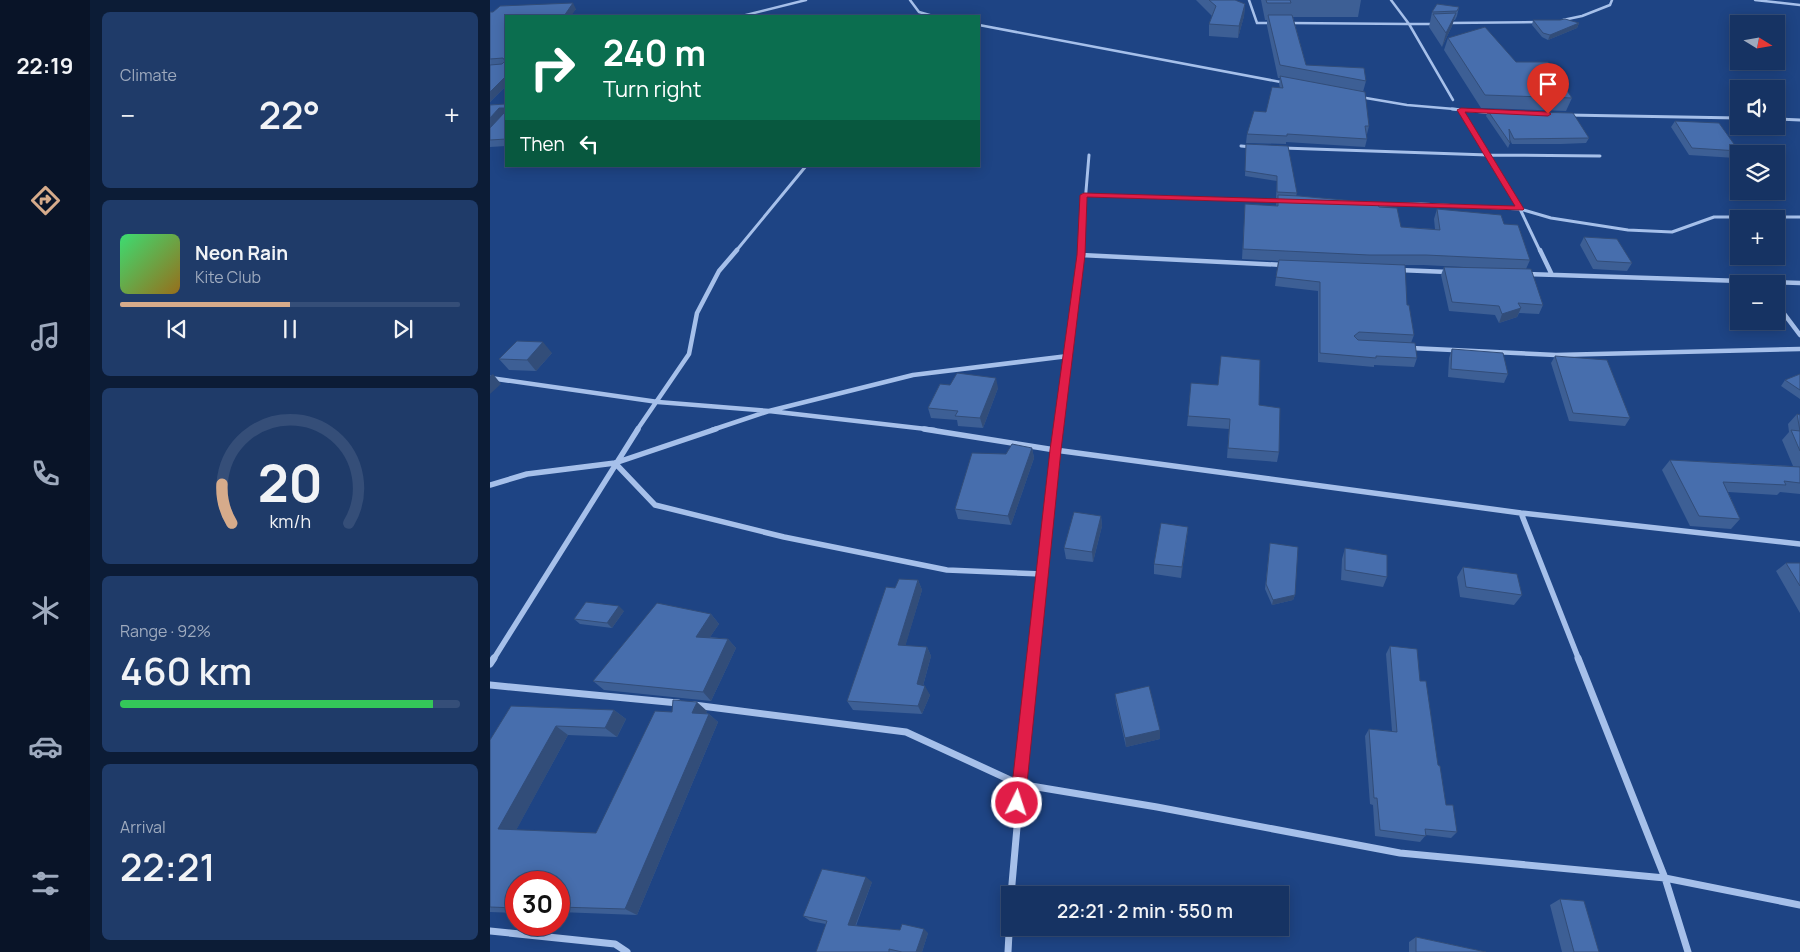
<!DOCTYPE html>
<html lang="en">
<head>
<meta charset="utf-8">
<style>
  :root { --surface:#163363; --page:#1f3b69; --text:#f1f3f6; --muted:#9eaabe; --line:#354e78; --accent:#d6ab8b }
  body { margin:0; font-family:Manrope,sans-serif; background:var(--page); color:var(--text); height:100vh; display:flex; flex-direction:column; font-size:19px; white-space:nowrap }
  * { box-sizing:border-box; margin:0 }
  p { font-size:16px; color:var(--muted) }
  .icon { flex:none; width:28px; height:28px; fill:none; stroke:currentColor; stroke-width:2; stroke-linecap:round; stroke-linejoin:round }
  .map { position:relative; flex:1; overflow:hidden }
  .details { display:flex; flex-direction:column; gap:12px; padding:12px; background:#0c1c36; width:400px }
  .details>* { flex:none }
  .guide { position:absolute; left:15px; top:15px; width:475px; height:152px; border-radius:0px; box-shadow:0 2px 12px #0003,0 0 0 1px var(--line); background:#0b6e4f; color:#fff; overflow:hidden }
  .needle { width:32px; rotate:101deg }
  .controls { position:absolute; left:1240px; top:15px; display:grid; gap:10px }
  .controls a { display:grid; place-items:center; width:55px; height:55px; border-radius:0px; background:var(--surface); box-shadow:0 2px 12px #0003,0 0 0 1px var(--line); font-size:25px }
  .speed { position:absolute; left:15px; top:871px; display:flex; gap:10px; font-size:25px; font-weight:700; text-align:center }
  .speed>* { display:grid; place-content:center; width:65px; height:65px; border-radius:50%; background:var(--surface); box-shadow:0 2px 12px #0003,0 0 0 1px var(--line); line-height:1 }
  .speed .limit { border:8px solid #d22; background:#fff; color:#111 }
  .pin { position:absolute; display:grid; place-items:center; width:42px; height:42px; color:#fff; margin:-51px -21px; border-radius:50% 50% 50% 0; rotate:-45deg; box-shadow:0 0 5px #0007 }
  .pin .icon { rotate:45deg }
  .me { position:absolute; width:55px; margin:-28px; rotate:4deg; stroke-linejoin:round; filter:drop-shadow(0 0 4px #0008) }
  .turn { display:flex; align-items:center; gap:18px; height:105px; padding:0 15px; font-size:22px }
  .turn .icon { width:65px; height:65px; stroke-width:2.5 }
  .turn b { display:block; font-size:35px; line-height:42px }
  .then { display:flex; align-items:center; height:48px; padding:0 15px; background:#0003; gap:10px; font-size:19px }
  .big { font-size:38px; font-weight:600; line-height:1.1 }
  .details .widget { flex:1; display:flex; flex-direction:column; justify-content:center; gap:8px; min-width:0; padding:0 18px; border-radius:8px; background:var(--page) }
  .details .dial { align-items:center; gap:0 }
  .dial svg { height:130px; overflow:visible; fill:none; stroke:var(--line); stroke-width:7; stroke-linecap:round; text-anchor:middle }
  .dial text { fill:var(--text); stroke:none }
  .song { display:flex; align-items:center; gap:15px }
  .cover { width:60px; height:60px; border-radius:8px; background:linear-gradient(135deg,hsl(140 70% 55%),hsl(40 70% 35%)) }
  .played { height:5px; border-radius:2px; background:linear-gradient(90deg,var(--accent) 50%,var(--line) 50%) }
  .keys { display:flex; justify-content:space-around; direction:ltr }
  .heat { display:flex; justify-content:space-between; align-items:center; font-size:28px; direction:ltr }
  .charge { height:8px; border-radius:4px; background:linear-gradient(90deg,#34c759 92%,var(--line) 0) }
  .trip { position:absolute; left:511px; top:886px; width:288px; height:50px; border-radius:0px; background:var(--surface); box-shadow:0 2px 12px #0003,0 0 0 1px var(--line); font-weight:600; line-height:50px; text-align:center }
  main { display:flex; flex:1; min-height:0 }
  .dock { display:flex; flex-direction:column; width:90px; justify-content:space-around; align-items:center; background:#091428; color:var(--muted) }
  .dock .icon { width:35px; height:35px }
  .dock .current { color:var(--accent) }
  .dock b { font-size:22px; color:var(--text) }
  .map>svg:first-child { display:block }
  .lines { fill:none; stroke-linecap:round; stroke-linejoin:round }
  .minor-far4 { stroke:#a6c0ea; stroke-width:2.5 }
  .minor-far3 { stroke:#a6c0ea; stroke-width:3 }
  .minor-far2 { stroke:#a6c0ea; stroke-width:4.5 }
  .minor-far1 { stroke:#a6c0ea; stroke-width:5.5 }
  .minor { stroke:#a6c0ea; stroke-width:7 }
  .wall { fill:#3d5f95 }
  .shaded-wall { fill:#324d79 }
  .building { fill:#476ead; stroke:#324d79 }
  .route { fill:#e11d48; stroke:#92132f }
</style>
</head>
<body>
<main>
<nav class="dock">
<b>22:19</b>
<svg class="icon current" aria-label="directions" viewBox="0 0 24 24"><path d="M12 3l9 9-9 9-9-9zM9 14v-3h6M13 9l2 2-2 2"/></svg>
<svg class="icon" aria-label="music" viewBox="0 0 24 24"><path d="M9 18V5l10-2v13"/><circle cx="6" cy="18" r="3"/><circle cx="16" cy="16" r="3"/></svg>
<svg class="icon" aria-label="phone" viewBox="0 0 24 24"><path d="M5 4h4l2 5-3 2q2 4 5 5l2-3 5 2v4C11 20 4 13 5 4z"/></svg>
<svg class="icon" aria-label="climate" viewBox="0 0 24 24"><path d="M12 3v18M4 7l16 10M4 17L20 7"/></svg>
<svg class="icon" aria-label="car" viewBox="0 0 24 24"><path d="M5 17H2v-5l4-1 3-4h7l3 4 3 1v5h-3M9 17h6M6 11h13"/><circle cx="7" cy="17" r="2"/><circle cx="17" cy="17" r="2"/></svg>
<svg class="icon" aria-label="filters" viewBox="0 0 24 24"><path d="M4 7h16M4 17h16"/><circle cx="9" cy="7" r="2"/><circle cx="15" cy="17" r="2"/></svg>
</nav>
<section class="details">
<div class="widget"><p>Climate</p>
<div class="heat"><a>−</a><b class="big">22°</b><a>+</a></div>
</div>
<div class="widget">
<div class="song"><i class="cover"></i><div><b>Neon Rain</b><p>Kite Club</p></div></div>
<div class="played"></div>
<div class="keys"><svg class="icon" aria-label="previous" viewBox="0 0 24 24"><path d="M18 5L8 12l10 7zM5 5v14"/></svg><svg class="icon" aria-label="pause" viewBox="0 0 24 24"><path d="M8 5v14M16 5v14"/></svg><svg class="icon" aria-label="next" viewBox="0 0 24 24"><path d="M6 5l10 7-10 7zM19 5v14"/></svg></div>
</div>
<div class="widget dial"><svg viewBox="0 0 100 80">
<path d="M14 69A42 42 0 1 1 86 69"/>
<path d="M14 69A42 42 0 0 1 8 45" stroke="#d6ab8b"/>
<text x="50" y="56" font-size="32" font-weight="700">20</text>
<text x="50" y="72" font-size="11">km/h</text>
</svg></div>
<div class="widget"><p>Range · 92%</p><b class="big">460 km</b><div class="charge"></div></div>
<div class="widget"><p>Arrival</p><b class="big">22:21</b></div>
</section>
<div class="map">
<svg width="1310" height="952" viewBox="0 0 1310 952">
  <rect width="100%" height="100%" fill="#1e4484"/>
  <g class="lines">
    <path class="minor-far4" d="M420,0L429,12L443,16
      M759,0L767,23H783
      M901,0L919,24H945
      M1265,0L1310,5
      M252,16L316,0
      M1073,20L1092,16L1120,5L1122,0
      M799,23L919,24L963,100
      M958,23L1050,22
      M489,25L796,83
      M870,97L917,105L976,110"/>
    <path class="minor-far3" d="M962,109L1003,113
      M971,110L1030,209L1050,251
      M1077,115L1249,118
      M1286,119L1310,120
      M751,146L762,147
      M793,148L998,155L1110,156
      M593,195L793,201
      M883,205L931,204L1030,209L1061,218L1138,230L1182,232L1224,217H1310
      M246,251L316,166
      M591,251L599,155"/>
    <path class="minor-far2" d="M1050,250L1062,275
      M591,255L793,265
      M909,270L958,272
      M1036,274L1310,283
      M1286,303L1310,335
      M921,348L1066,355L1310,349
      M0,378L168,402L279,411L445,430
      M147,430L199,354L207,313L229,271L247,250
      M222,430L279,411L423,375L578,356
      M569,430L591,250"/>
    <path class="minor-far1" d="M434,429L565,450L1031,513L1310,544
      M125,463L165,505L294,537L457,570L552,574
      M0,485L37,474L125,463L226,429
      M1031,513L1089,660
      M3,660L148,429
      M542,660L569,429"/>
    <path class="minor" d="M1088,658L1175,878L1198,952
      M0,664L4,658
      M0,685L188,703
      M204,705L416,732L529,784L667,807L910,853L1175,878L1310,905
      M521,895L542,658
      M0,931L125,944L137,952
      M518,952L520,915"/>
  </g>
  <path class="wall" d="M706,0H745L755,4L754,16L748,38L719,36V24L722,16Z
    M771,0H871L868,17H803L816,65L876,81L873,92L879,126L877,134H876L877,139L875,147L796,142V144L756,143L757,134L776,112L790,88L789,84L790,78H788L777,26V20H775Z
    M969,7L967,16L965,20H964L962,26L952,47L939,27L942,12Z
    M86,9L16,86L0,102V12Z
    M1043,20L1089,23L1087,28L1058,40L1052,37L1042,25Z
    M958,38L1026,62L1082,98L1076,111L991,108L954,50Z
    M16,104V146L0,147V105Z
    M998,111L1099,138L1096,143L1071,144H1022L1020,140V143L1018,148L996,116Z
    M1185,121L1249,151L1245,158L1199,155L1181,127Z
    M756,144L807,193L806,196L889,207L911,227L945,229L944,219L947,209L1014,224L1040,260L1036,269L1053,305L1049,314L1029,313L1027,317L1009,323L1005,315L959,311L951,275L954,267L993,268L933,265H902L917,305L924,335L921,343L927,358L924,367L884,365V367L828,362V291L785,286L788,261L752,259L755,204L786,206L787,198H786L787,181L755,176Z
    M1094,237L1142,263L1137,271L1103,269L1090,245Z
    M962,349L1018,374L1014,383L958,377L959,358Z
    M62,353L46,371L19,370L9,359Z
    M1065,356L1140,418L1135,426L1079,421L1061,363Z
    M1310,374V399L1291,386L1295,380Z
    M460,385L508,388L493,428L468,426L467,420L441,418L438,408Z
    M769,405L789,452L787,462L737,458L739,429L697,426L698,416Z
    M1307,414L1310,415V494L1290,492L1287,495L1238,492L1250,519L1241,529L1200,526L1172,470L1180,460L1303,466L1292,440L1299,432L1298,424Z
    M542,448L544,458L521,525L468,519L465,509L516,454Z
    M611,516L612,526L603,562L576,559L574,548Z
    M698,527L697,537L691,578L664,574V564Z
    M780,543L805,595L803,600L782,605L775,589Z
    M855,548L897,577L893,587L851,580L852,559Z
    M1296,563H1310V613L1286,571Z
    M973,567L1032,595L1024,605L970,597L967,577Z
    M428,580L432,590L415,646L437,647L441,656L433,686L440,695L432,714L363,710L357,701L405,588Z
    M134,611L122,628L90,624L84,619Z
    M221,614L229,624L220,637L238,639L246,648L221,701L114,690L103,681Z
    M900,646L930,681L956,805L967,832L961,838L936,835L930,842L885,836L883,805L880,804L875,736L879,729L902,731L896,654Z
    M625,694L670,739L636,747L626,703Z
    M124,710L136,719L127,737L78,735L26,830L106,833L182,712L217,711L216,713L219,714L228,722L147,915L69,912V882H26V913L0,912V740Z
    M382,882L366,926L438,933L432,952H326L336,924L320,921L313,916Z
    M1070,899L1109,952H1072L1060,905Z
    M926,937L996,952H919V942Z"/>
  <path class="shaded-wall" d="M83,3L86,9L81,16H74Z
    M755,4L754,16L748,38L749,26Z
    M966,13L962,26L952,47L956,33Z
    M1089,23L1087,28L1058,40L1060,35Z
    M16,76V86L0,102V92Z
    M9,108H14L16,112L0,129V118Z
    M1031,308L1027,317L1009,323L1012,314Z
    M53,342L62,353L46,371L37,360Z
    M3,374L11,384L0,394V376Z
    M506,378L508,388L493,428L490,418Z
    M542,448L544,458L521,525L518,516Z
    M611,516L612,526L603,562L602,552Z
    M698,527L697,537L691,578L692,567Z
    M428,580L432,590L413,654L408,645Z
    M805,595L803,600L782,605L783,600Z
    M129,606L134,611L122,628L117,623Z
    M221,614L229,624L214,646L206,637Z
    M238,639L246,648L221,701L213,692Z
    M437,647L441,656L431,693L427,684Z
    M435,686L440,695L432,714L428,706Z
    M207,702L217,711L212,722L202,713Z
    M124,710L136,719L127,737L115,728Z
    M219,714L228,722L147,915L135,909Z
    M66,726L78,735L23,836L8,829Z
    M670,730V739L636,747L635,738Z
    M376,877L382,882L364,929L358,925Z
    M434,929L438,933L432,952H426Z"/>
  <path class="building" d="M719,0H745L755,4L749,26L719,24L726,6Z
    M776,0H800L801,3H777Z
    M83,3L74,16H16V76L0,92V65L12,64L15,61L13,58L0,59V12H3L10,6Z
    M947,4L969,7L967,11L942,12Z
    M966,13L956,33L943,14Z
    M778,15H802L816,65L874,68L876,81L790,65Z
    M1075,19L1089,23L1060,35L1053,33L1043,20H1070Z
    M995,27L1026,62H1058L1082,98L995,95L958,38Z
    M790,76L875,92L879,126H875L877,139L797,134V136L757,134L764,111L776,112L782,87L793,88Z
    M16,104V139L0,140V128L14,113V108H9L0,118V105Z
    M998,111L1083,113L1099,138L1024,139L1019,129L1020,143Z
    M1185,121L1229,123L1249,151L1202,148Z
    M756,144L798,146L807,193L787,192V176L755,171Z
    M788,195L809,196L876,202L888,204L889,207L907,208L911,227L950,230L947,209L1011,215L1014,224L1028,225L1040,260L936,255H879L753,249L755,204L788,206Z
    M1094,237L1127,239L1142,263L1107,261Z
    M789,260L915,265L917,305H919L924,335L869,332L864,336L868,340L925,343L927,358L886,356V358L830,353V282L786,277Z
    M954,267L1041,269L1053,305L1028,303L1031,308L1012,314L1009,306L962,302Z
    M27,341L53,342L37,360L9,359Z
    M962,349L1013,353L1018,374L961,369Z
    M731,356L770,360L769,405L790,408L789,452L738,448L740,419L698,416L701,383L728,385Z
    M1065,356L1117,360L1140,418L1083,413Z
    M467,373L506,378L490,418L465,416L468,411L438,408L450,384L460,385Z
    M1310,374V390L1295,380Z
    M1307,414L1310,415V451L1301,430L1310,431Z
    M522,444L542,448L518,516L465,509L482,453L516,454Z
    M1180,460L1310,467V483L1294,481L1296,485L1233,482L1250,519L1209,516Z
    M584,512L611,516L602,552L574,548Z
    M671,523L698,527L692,567L664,564Z
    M780,543L808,547L805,595L783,600L776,584Z
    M855,548L897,555V577L855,570Z
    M1296,563H1310V586Z
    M973,567L1027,574L1032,595L976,587Z
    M409,579L428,580L408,645L437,647L427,684L435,686L428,706L357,701L396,587L405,588Z
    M96,602L129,606L117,623L84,619Z
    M167,603L221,614L206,637L238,639L213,692L103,681Z
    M900,646L927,649L930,681H936L948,765L950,766L956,805H963L967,832L935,829L936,836L890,830L887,798H884L879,729L907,732Z
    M659,686L670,730L635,738L625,694Z
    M183,700L207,702L202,713L219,714L135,909L69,907V882H26V908L0,907V740L21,706L124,710L115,728L66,726L8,829L106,833L165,711L182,712Z
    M332,869L376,877L358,925L410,930L412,924L434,929L426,952H412L399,949V952H326L337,921L313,916Z
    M1070,899L1094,901L1109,952H1084Z
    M926,937L996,952H926Z"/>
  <path class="route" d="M971,108L1058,112L1061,114L1058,116L975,112L1034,209L1033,210L597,197L595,255L571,450L535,803L533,808L527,811L522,808L520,803L560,450L587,255L590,195L594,193L1025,206L967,110Z"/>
</svg>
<div class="controls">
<a><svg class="needle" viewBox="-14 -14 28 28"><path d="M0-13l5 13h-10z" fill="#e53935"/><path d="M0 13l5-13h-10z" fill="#9eaabe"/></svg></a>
<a><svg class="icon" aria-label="sound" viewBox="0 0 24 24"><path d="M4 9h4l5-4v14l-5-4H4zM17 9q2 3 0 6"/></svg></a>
<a><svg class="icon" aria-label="layers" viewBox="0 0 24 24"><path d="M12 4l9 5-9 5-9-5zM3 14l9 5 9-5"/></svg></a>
<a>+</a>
<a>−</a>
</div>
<div class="speed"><div class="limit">30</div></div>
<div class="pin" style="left:1058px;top:114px;background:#d93025"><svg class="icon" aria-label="arrive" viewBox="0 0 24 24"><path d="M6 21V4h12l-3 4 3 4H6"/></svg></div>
<svg class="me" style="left:527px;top:803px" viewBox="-20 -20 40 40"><circle r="17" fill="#e11d48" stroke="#fff" stroke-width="3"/><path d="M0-11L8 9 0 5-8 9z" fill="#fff"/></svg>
<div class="trip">22:21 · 2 min · 550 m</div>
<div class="guide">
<div class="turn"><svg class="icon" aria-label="right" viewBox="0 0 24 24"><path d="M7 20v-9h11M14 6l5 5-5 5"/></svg><div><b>240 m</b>Turn right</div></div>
<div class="then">Then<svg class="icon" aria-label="left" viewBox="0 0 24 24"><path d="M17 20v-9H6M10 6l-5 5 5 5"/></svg></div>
</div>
</div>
</main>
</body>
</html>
